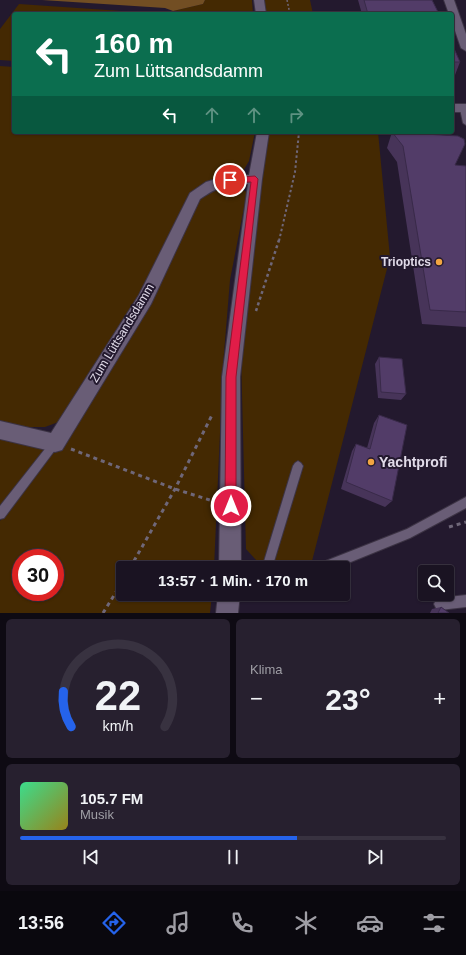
<!DOCTYPE html>
<html lang="de">
<head>
<meta charset="utf-8">
<style>
  :root { --surface:#1a1322; --page:#27202f; --text:#f1f3f6; --muted:#9f9ea5; --line:#383240; --accent:#2563eb }
  body { margin:0; font-family:Helvetica,sans-serif; background:var(--page); color:var(--text); height:100vh; display:flex; flex-direction:column; font-size:15px; white-space:nowrap }
  * { box-sizing:border-box; margin:0 }
  p { font-size:13px; color:var(--muted) }
  .icon { flex:none; width:22px; height:22px; fill:none; stroke:currentColor; stroke-width:2; stroke-linecap:round; stroke-linejoin:round }
  .map { position:relative; height:613px; overflow:hidden }
  .panel { display:flex; flex-direction:column; gap:6px; padding:6px; background:#0e0a13; flex:1 }
  .panel>* { flex:none }
  .banner { position:absolute; left:12px; top:12px; width:442px; height:122px; border-radius:4px; box-shadow:0 1px 3px #0004,0 0 0 1px var(--line); background:#0b6e4f; color:#fff; overflow:hidden }
  .tools { position:absolute; left:418px; top:565px; display:grid; gap:8px }
  .tools a { display:grid; place-items:center; width:36px; height:36px; border-radius:4px; background:var(--surface); box-shadow:0 1px 3px #0004,0 0 0 1px var(--line); font-size:20px }
  .speed { position:absolute; left:12px; top:549px; display:flex; gap:8px; font-size:20px; font-weight:700; text-align:center }
  .speed>* { display:grid; place-content:center; width:52px; height:52px; border-radius:50%; background:var(--surface); box-shadow:0 1px 3px #0004,0 0 0 1px var(--line); line-height:1 }
  .speed .limit { border:6px solid #d22; background:#fff; color:#111 }
  .pin { position:absolute; display:grid; place-items:center; width:34px; height:34px; color:#fff; margin:-17px; border:2px solid #fff; border-radius:50%; box-shadow:0 1px 4px #0007 }
  .me { position:absolute; width:44px; margin:-22px; rotate:0deg; stroke-linejoin:round; filter:drop-shadow(0 0 3px #0008) }
  .turn { display:flex; align-items:center; gap:14px; height:84px; padding:0 16px; font-size:18px }
  .turn .icon { width:52px; height:52px; stroke-width:2.5 }
  .turn b { display:block; font-size:28px; line-height:34px }
  .lanes { display:flex; align-items:center; height:38px; padding:0 16px; background:#0003; justify-content:center; gap:20px; direction:ltr }
  .lanes .off { opacity:.35 }
  .big { font-size:30px; font-weight:700; line-height:1.1 }
  .panel .widget { flex:1; display:flex; flex-direction:column; justify-content:center; gap:6px; min-width:0; padding:0 14px; border-radius:6px; background:var(--page) }
  .panel .dial { align-items:center; gap:0 }
  .dial svg { height:104px; overflow:visible; fill:none; stroke:var(--line); stroke-width:7; stroke-linecap:round; text-anchor:middle }
  .dial text { fill:var(--text); stroke:none }
  .song { display:flex; align-items:center; gap:12px }
  .cover { width:48px; height:48px; border-radius:6px; background:linear-gradient(135deg,hsl(150 70% 55%),hsl(50 70% 35%)) }
  .played { height:4px; border-radius:2px; background:linear-gradient(90deg,var(--accent) 65%,var(--line) 65%) }
  .keys { display:flex; justify-content:space-around; direction:ltr }
  .heat { display:flex; justify-content:space-between; align-items:center; font-size:22px; direction:ltr }
  .panel .tiles { flex:1; display:grid; gap:6px; grid-template-columns:1fr 1fr }
  .widget:last-child { grid-column:span 2 }
  .trip { position:absolute; left:116px; top:561px; width:234px; height:40px; border-radius:4px; background:var(--surface); box-shadow:0 1px 3px #0004,0 0 0 1px var(--line); font-weight:700; line-height:40px; text-align:center }
  .tabs { display:flex; height:64px; justify-content:space-around; align-items:center; background:#0a080e; color:var(--muted) }
  .tabs .icon { width:28px; height:28px }
  .tabs .on { color:var(--accent) }
  .tabs b { font-size:18px; color:var(--text) }
  .map>svg:first-child { display:block }
  .green { fill:#442902; fill-rule:evenodd }
  .forest { fill:#724e23 }
  .lines { fill:none; stroke-linecap:round; stroke-linejoin:round }
  .lane-casing { stroke:#3c3344; stroke-width:2 }
  .street-casing { stroke:#3c3344; stroke-width:2 }
  .path-far3 { stroke:#6f6779; stroke-width:1.5; stroke-dasharray:2 2; stroke-linecap:butt }
  .path-far2 { stroke:#6f6779; stroke-width:2; stroke-dasharray:2.5 2.5; stroke-linecap:butt }
  .path-far1 { stroke:#6f6779; stroke-width:2.5; stroke-dasharray:3 3; stroke-linecap:butt }
  .path { stroke:#6f6779; stroke-width:3; stroke-dasharray:4 4; stroke-linecap:butt }
  .lane { fill:#695d76; fill-rule:evenodd }
  .street { fill:#695d76; fill-rule:evenodd }
  .wall { fill:#473459 }
  .building { fill:#523c68; stroke:#392a49 }
  .route { fill:#e11d48; stroke:#92132f }
  .poi-dot { fill:#f2a541; stroke:#23192e; stroke-width:1.5 }
  .labels { text-anchor:middle; dominant-baseline:central; stroke-width:4; stroke-linejoin:round; paint-order:stroke }
  .poi-label { font-size:12px; font-weight:bold; fill:#e1dbe9; stroke:#23192e; text-anchor:end }
  .street-label { font-size:12px; fill:#e1dbe9; stroke:#23192e }
  .near-poi-label { font-size:14px; font-weight:bold; fill:#e1dbe9; stroke:#23192e; text-anchor:start }
</style>
</head>
<body>
<div class="map">
<svg width="466" height="613" viewBox="0 0 466 613">
  <rect width="100%" height="100%" fill="#23192e"/>
  <path class="green" d="M205,0H252L253,14H177L178,13L173,11L203,4Z
    M264,0H310L313,14H266Z
    M19,4L166,14H14V61L0,60V29Z
    M0,66L14,67V132H255L249,161L243,171L200,188L141,301L61,421L45,427H27L0,421Z
    M269,132H378L390,257L311,565L285,568L257,561L246,549L241,355L245,300Z
    M232,185L247,192L230,280L223,365L214,568H123V594H212L210,613H0V521L59,445L196,200L215,187ZM21,558H55V592H21Z
    M0,434L49,444L0,506Z"/>
  <path class="forest" d="M42,0H205L203,4L173,11L165,8Z"/>
  <g class="lines">
    <defs>
      <path id="lane" d="M463,107L466,109V125L463,123L460,109Z
        M55,438L58,440L60,443L58,446L4,518L0,519V506L52,440Z
        M298,461L301,463L303,466L272,568H262L293,466L295,463Z
        M466,497V508L410,538L336,568H317L318,564L407,529Z
        M466,595V607L440,610L436,608L434,604L436,600L440,598Z"/>
      <path id="street" d="M254,0H264L266,14H256Z
        M444,0H454L466,34V51L461,48L452,22V14H449Z
        M452,104H466V112H452Z
        M257,132H269L262,179L240,377L241,568H219L222,377L248,184C226,185 219,186 200,199L151,304L62,450L55,452L0,439V421L51,433L139,295L190,193L206,182L230,175H249Z
        M218,594H240L238,613H216Z"/>
    </defs>
    <use href="#lane" class="lane-casing"/>
    <use href="#street" class="street-casing"/>
    <path class="path-far3" d="M287,0L290,14"/>
    <path class="path-far2" d="M279,241L295,172L299,132"/>
    <path class="path-far1" d="M256,311L279,240"/>
    <path class="path" d="M71,449L175,489L213,501
      M449,527L466,522
      M130,568L175,489L213,413
      M103,613L123,581"/>
    <use href="#lane" class="lane"/>
    <use href="#street" class="street"/>
  </g>
  <path class="wall" d="M358,0H432L439,14H362Z
    M452,44L460,62L455,75H452Z
    M392,132L456,165L466,166V327L422,324L397,162L387,148Z
    M379,357L406,394L401,400L378,398L375,364Z
    M379,415L392,501L385,507L341,489L352,451L356,444L367,448L374,423Z
    M441,607L449,613H430L432,609Z"/>
  <path class="building" d="M364,0H432L439,14H368Z
    M452,44L460,62H452Z
    M392,132L458,136L464,139L465,144L455,165L466,166V312L430,310L403,146Z
    M379,357L402,359L406,394L381,392Z
    M379,415L407,425L392,501L346,482L356,444L370,449Z
    M441,607L449,613H438Z"/>
  <path class="route" d="M255,176L258,179L236,377V506L235,510L231,512L227,510L225,506L226,377L251,182L230,183L227,180L230,178Z"/>
  <g class="poi-dot">
    <circle cx="439" cy="262" r="4"/>
    <circle cx="371" cy="462" r="4"/>
  </g>
  <g class="labels">
    <g class="poi-label">
      <text x="431" y="262">Trioptics</text>
    </g>
    <g class="street-label">
      <text transform="translate(122 333) rotate(-59)">Zum Lüttsandsdamm</text>
    </g>
    <g class="near-poi-label">
      <text x="379" y="462">Yachtprofi</text>
    </g>
  </g>
</svg>
<div class="tools">
<a><svg class="icon" aria-label="search" viewBox="0 0 24 24"><circle cx="10" cy="10" r="6"/><path d="M15 15l6 6"/></svg></a>
</div>
<div class="speed"><div class="limit">30</div></div>
<div class="pin" style="left:230px;top:180px;background:#d93025"><svg class="icon" aria-label="arrive" viewBox="0 0 24 24"><path d="M6 21V4h12l-3 4 3 4H6"/></svg></div>
<svg class="me" style="left:231px;top:506px" viewBox="-20 -20 40 40"><circle r="17" fill="#e11d48" stroke="#fff" stroke-width="3"/><path d="M0-11L8 9 0 5-8 9z" fill="#fff"/></svg>
<div class="trip">13:57 · 1 Min. · 170 m</div>
<div class="banner">
<div class="turn"><svg class="icon" aria-label="left" viewBox="0 0 24 24"><path d="M17 20v-9H6M10 6l-5 5 5 5"/></svg><div><b>160 m</b>Zum Lüttsandsdamm</div></div>
<div class="lanes"><svg class="icon" aria-label="left" viewBox="0 0 24 24"><path d="M17 20v-9H6M10 6l-5 5 5 5"/></svg><svg class="icon off" aria-label="ahead" viewBox="0 0 24 24"><path d="M12 20V5M6 11l6-6 6 6"/></svg><svg class="icon off" aria-label="ahead" viewBox="0 0 24 24"><path d="M12 20V5M6 11l6-6 6 6"/></svg><svg class="icon off" aria-label="right" viewBox="0 0 24 24"><path d="M7 20v-9h11M14 6l5 5-5 5"/></svg></div>
</div>
</div>
<section class="panel">
<div class="tiles">
<div class="widget dial"><svg viewBox="0 0 100 80">
<path d="M14 69A42 42 0 1 1 86 69"/>
<path d="M14 69A42 42 0 0 1 8 42" stroke="#2563eb"/>
<text x="50" y="56" font-size="32" font-weight="700">22</text>
<text x="50" y="72" font-size="11">km/h</text>
</svg></div>
<div class="widget"><p>Klima</p>
<div class="heat"><a>−</a><b class="big">23°</b><a>+</a></div>
</div>
<div class="widget">
<div class="song"><i class="cover"></i><div><b>105.7 FM</b><p>Musik</p></div></div>
<div class="played"></div>
<div class="keys"><svg class="icon" aria-label="previous" viewBox="0 0 24 24"><path d="M18 5L8 12l10 7zM5 5v14"/></svg><svg class="icon" aria-label="pause" viewBox="0 0 24 24"><path d="M8 5v14M16 5v14"/></svg><svg class="icon" aria-label="next" viewBox="0 0 24 24"><path d="M6 5l10 7-10 7zM19 5v14"/></svg></div>
</div>
</div>
</section>
<nav class="tabs">
<b>13:56</b>
<svg class="icon on" aria-label="directions" viewBox="0 0 24 24"><path d="M12 3l9 9-9 9-9-9zM9 14v-3h6M13 9l2 2-2 2"/></svg>
<svg class="icon" aria-label="music" viewBox="0 0 24 24"><path d="M9 18V5l10-2v13"/><circle cx="6" cy="18" r="3"/><circle cx="16" cy="16" r="3"/></svg>
<svg class="icon" aria-label="phone" viewBox="0 0 24 24"><path d="M5 4h4l2 5-3 2q2 4 5 5l2-3 5 2v4C11 20 4 13 5 4z"/></svg>
<svg class="icon" aria-label="climate" viewBox="0 0 24 24"><path d="M12 3v18M4 7l16 10M4 17L20 7"/></svg>
<svg class="icon" aria-label="car" viewBox="0 0 24 24"><path d="M5 17H2v-5l4-1 3-4h7l3 4 3 1v5h-3M9 17h6M6 11h13"/><circle cx="7" cy="17" r="2"/><circle cx="17" cy="17" r="2"/></svg>
<svg class="icon" aria-label="filters" viewBox="0 0 24 24"><path d="M4 7h16M4 17h16"/><circle cx="9" cy="7" r="2"/><circle cx="15" cy="17" r="2"/></svg>
</nav>
</body>
</html>
